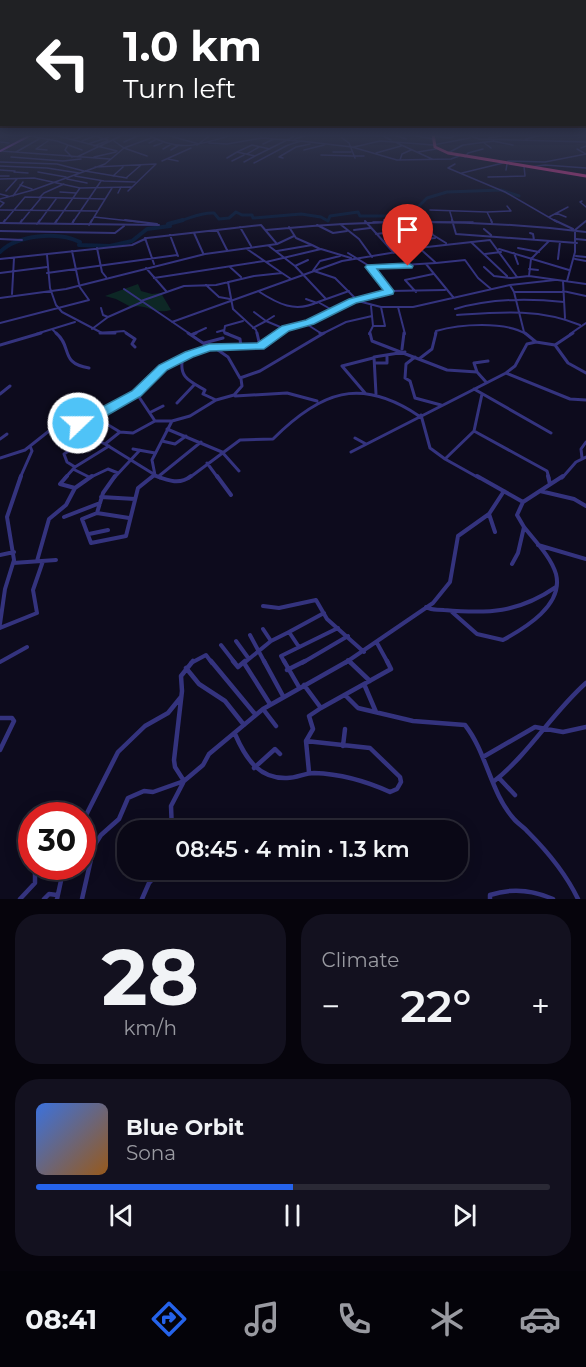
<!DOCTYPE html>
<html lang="en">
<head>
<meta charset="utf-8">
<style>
  :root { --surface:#0a0816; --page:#13111f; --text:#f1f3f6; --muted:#999aa1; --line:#2a2935; --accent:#2563eb }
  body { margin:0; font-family:Montserrat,sans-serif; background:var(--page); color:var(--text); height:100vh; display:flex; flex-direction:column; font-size:22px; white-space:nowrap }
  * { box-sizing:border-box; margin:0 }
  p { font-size:20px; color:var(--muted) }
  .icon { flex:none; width:33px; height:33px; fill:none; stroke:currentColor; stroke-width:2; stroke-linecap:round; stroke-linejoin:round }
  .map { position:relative; height:899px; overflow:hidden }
  .sheet { display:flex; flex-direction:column; gap:15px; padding:15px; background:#06040c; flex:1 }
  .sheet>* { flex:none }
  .hud { position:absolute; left:0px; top:0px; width:586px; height:126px; box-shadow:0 3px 15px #0003,0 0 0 2px var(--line); background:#202124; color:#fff; overflow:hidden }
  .speed { position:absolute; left:18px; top:802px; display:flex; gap:12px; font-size:30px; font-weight:700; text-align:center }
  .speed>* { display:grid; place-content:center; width:78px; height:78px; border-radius:50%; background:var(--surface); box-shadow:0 3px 15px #0003,0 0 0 2px var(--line); line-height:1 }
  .speed .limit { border:9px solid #d22; background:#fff; color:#111 }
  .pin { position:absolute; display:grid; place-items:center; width:51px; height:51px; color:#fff; margin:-62px -26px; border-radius:50% 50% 50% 0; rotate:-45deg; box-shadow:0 0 6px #0007 }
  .pin .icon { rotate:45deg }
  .me { position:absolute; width:66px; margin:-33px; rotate:68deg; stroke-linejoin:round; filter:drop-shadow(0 0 4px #0008) }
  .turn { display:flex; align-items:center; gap:21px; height:126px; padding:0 24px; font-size:27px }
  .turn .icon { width:78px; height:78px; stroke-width:2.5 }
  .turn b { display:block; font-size:42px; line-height:51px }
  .big { font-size:45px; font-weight:600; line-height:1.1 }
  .sheet .card { flex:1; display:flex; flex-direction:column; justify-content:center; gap:9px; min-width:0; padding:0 21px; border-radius:24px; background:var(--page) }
  .sheet .dial { align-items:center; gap:0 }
  .dial b { font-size:78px; line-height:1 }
  .song { display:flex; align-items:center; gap:18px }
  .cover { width:72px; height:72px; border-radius:9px; background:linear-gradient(135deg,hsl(220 70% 55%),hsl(30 70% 35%)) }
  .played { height:6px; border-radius:3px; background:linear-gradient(90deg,var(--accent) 50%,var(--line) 50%) }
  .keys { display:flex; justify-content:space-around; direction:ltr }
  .heat { display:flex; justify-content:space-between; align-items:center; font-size:33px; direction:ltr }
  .sheet .tiles { flex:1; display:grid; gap:15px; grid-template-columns:1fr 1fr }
  .card:last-child { grid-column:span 2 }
  .trip { position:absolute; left:117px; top:820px; width:351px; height:60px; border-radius:24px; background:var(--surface); box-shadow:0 3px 15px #0003,0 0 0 2px var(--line); font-weight:600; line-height:60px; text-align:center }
  .tabs { display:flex; height:96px; justify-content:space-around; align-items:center; background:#040309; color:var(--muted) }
  .tabs .icon { width:42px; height:42px }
  .tabs .active { color:var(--accent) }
  .tabs b { font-size:27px; color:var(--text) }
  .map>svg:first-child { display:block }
  .green { fill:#0d2725 }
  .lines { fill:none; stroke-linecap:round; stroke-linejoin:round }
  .river-far1 { stroke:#071b3a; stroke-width:3 }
  .river { stroke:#071b3a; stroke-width:4 }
  .minor-far4 { stroke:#34337e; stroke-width:1.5 }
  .minor-far3 { stroke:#34337e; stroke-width:2 }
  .minor-far2 { stroke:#34337e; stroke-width:3 }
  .minor-far1 { stroke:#34337e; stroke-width:4 }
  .minor { stroke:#34337e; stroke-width:4.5 }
  .major { stroke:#b74dff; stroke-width:2 }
  .highway { stroke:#ff41a2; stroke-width:3 }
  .route { fill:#4fc3f7; stroke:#337fa1; stroke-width:1.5 }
</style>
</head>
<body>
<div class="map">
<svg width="586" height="899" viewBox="0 0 586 899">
  <rect width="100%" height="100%" fill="#0d0b1d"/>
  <path class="green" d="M138,284L141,291L152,294L161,293L171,310C153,315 147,303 131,307L116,299L105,296Z"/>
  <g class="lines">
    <path class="river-far1" d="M175,222C189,219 200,212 214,213L219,219L229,218L236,212L242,215H252L253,218L301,214L321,217L328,221L330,216L358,212L360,216H415L419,206L427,198L447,192L501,190L519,196"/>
    <path class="river" d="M0,252C17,235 58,231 80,242L79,245L110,246L132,241L147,229L170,226L168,224L183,220"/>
    <path class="minor-far4" d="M0,134H20
      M50,134L117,151
      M88,134L108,140
      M147,134C180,154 201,144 235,134
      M163,134L199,144
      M250,134L262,136
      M269,134L277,136
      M391,134L406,139
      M406,134L433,139
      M465,134L479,139L586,142
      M381,135L391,140
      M30,136L57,141L82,150
      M377,136L388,134
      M433,136L449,138L461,134
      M66,137L75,134
      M342,138L349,143L355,158
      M489,138L511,134
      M74,139L88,134
      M295,139L310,134
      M526,139L545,134L586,135
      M82,141L100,134
      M114,141L124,148L147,156
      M493,141L513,145
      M0,142L9,143
      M124,142L142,134
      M483,142L491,148
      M149,143L155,140
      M209,143L227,144L262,138L299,141
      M397,143L432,159
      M88,144L109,137
      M263,144L274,139
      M68,145L65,150L72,157
      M197,145L212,134
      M433,145L470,138
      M94,146L107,141
      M154,146L162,143
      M354,147L380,141L434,145
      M581,148L586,146
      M163,149L170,145
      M577,149L586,154
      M47,150L36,149L48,141
      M171,150L179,145
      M304,150L324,145
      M1,151L110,159
      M16,152L39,139
      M237,152L252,145L270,149
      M333,152H351
      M418,152L436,149
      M376,153L401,146
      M448,153L463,145L494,141
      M247,154L259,147
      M321,155L353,156
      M354,156H364
      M11,157L63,161L81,159
      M77,157L125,134
      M94,157L116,152
      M465,157L468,153L483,149
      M227,158L237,152L255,156L299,134
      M283,158L279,157L296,147L310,144
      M168,159L178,161
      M400,160L402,154L411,150
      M162,161L191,148
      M232,161L244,155
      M0,162L57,164L84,171
      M244,162L255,156
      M254,163L288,145L301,141L352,147L397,160L451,159L459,156
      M506,163L508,161L545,162L586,154
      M0,166L47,168L79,173
      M95,167L156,164
      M530,167L545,165L586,168
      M448,168L505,192L557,222
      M448,168L455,164
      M0,170L15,171
      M506,170L507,164
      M85,171L127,178
      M14,172L28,173
      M38,172L66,177
      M462,173L503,163
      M0,176H9
      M75,176L104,181L135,182
      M113,176L123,167
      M488,177L525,176L524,166
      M126,178L141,165
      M0,179L34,178L80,188L131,187
      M67,179L87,183
      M20,185L32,189
      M6,191L17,179
      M128,191L156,164
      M60,192L76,193
      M118,193L121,187
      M0,194L8,196
      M13,196L23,182
      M39,198L44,193L64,184
      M0,199L33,190L105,164L124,148L151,138
      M0,201L4,203L0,207
      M582,201L580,202L586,207
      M0,210L97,211
      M430,210L487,212
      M450,212L453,222
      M556,213L566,217
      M94,217L139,222
      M549,217L568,207
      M384,220L385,222
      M390,220L392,222
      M4,222L25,197L105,199
      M21,222L41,198
      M39,222L56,199
      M56,222L80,188
      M73,222L101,181
      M91,222L112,188
      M373,222H473
      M492,222L487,212L511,211L507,206"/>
    <path class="minor-far3" d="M125,220L157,224
      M390,220L397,228L429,226
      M452,220L456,234L577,243
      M491,220L492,223
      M554,220L573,229
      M365,221L394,253
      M425,221L433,235L446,243
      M0,223L159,225
      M3,223L5,220
      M20,223L22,220
      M55,223L57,220
      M37,224L40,220
      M72,224L74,220
      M340,224L359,239L372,257
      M89,225L92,220
      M317,225L333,233L347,231
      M240,227L251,246
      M289,227L296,238L312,245
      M397,228L436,263L465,260L478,278L491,289
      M484,229L491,235
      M217,230L227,250
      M266,230C373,219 479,219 586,232
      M354,230L370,228
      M575,230L586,221
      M0,231L115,233L124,226
      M392,232L409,250
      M194,233L203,253
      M530,233L533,234L534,240
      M376,234L392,232L384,220
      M170,235L178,256
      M145,238L154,264
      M0,239L22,240
      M425,239L435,238
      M576,239L586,240
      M490,240L517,277
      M471,242L507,276
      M277,244L294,236
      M269,246L295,266L326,299
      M97,248L102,272L106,277
      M518,248L539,252
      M247,249L282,273
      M499,249L569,270
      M72,251L79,284
      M277,251L312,245L320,249
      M348,253L374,269L389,291
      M398,253L408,265
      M514,253L518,264
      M485,254L501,252
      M47,255L50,288L56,305L62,312L102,333L124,331L128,334
      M576,256L586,257
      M0,259L132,245L147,238L261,225L277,244L205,254L66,289L0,298
      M558,259L560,242
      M575,259L586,261
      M266,262L321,249L351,258
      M426,264L453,297
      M295,266L308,260
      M230,267L241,277
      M370,267L436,263
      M484,267L494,276L511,278L529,276L586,284
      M146,268L166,291
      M529,269L538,270
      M314,271L335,278L358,301L381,307H413L510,285L555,280
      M312,272L320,261L340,256
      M0,273L47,267
      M47,273L177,255
      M529,276L531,259L549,241
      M154,278L264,261
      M563,281L565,318
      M567,281L575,252V230
      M228,282L233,309L256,330L257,334
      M206,285L219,297L230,299
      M510,285L514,292L524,332
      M124,289L190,334
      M258,291C278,304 295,313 318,302
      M563,291L586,296
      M416,292L405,280L433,274
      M514,292H563
      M12,294L14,258
      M306,299L317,303
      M358,300L389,291L445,290
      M141,301L184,286L216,285L254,276L282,273L291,279
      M398,307L405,334
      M101,308L103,315L108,317
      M455,309C491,298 527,298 564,302
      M334,311L318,302L349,291
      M254,312L266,321L274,316
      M457,315C499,312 540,308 580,325
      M172,322L342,261L427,247L490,240
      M0,323L89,300L79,286
      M305,323L322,334
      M373,326H385L381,307
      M253,328L266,321L285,329
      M52,329L57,334
      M92,329L108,317L142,302
      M217,332L224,330
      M36,334L75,322
      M193,334L206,328
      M229,334L224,332L225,326L243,321
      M278,334L285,329L310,322L352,301H358
      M322,334L346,322L372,316
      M369,334L373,326L371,306
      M435,334L436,331C460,324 504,321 526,334
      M570,334L586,323"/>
    <path class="minor-far2" d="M56,333C73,347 59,363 89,368
      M100,333H115
      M126,333L135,339L132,344L135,347
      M188,333L209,347L260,346L280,333
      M225,333L240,339L241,347
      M257,333L260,346
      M320,333L322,334
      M370,333L372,341L447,370L477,372L486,382
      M525,333L536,342L555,345L568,363L586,373
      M191,335L196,333
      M204,343L223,338
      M0,345L41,333
      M555,345L573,333
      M209,347L183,357C178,377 189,381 205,390L203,394L216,400L234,395L242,386L241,379
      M215,348L228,357L240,378L260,371L324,333
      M402,349L404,333
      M415,357L406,364L405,378L410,381L415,398L441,405
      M419,359L432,349L436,333
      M375,363H387V357
      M477,372L474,363L488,361
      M506,373L570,399L586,400
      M474,389L551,433
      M365,393L342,366L373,358
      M0,394L10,386
      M137,394L155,421H172
      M376,394L374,357L405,352
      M235,396L287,393L317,401
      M177,403L195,384
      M151,412L163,406
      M421,415L430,448L445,459
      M95,417L120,432
      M155,421L133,433L120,432L105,444L160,478
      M79,424L90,437L105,444
      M167,429L222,452L239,471
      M474,431L547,471L549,478
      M355,438L366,444
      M0,439L7,434
      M162,441L175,444L186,436
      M133,449L155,453
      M351,452L506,373L515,366L527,344L536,342
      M0,458L25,450L49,431L86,421L107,411L137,394L163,367L183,357
      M582,458L581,449L586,442
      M207,463L218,478
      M75,467L67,462L64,454L90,437
      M73,469L89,477
      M155,475L152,460L172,421L190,416L216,400
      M159,476L201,442
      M20,478L32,451L30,446
      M65,478L75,467L109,446
      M89,478L108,469L118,473
      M114,478L140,450
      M151,478L155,475
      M189,478L240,440L273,439C320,392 360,376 419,416
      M479,478L445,459L474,431L482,394
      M562,478L576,462L586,457"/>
    <path class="minor-far1" d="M67,476L60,484L75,488L92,476
      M156,476C169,481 180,485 191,476
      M217,476L231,495
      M477,476L523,502L563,476
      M548,476L550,484
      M540,491L574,499L586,506
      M101,497L135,499
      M97,513L103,493L115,476
      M489,514L495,532
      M64,517L100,503
      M129,518L97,513L82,519L91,543L126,536L138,488L153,476
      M89,534L108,530
      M538,545L586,559
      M0,555L14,552
      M37,561L49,519L66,505L75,488
      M13,563L56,560
      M512,564L518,553L524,527L517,515L523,502
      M263,606L279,608L316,600L327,619L364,652
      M426,607C433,611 436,609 444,610C488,614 518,613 556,587
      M452,612L477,634L503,640C525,628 564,605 556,574C551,557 535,541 524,527
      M0,624L5,589L14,560L7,517L21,476
      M0,628L37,613L33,590L43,561
      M263,629L271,641
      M250,635L265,663
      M236,641L249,659
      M377,643L388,663
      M221,645L235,663
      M299,647L289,632L324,613
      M348,660L351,663
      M0,662L27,647
      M191,663L206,655L212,663
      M244,663L271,641L289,632
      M285,663L281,656L338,628
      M302,663L348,636
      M345,663L433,603L450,582L458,536L489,514L504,491"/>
    <path class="minor" d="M211,661L255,714
      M233,661L238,667L245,661
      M264,661L283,696
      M284,661L299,687
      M349,661L370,681
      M244,663L270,704
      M186,668L199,684L225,701L244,725
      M287,670L305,661
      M364,684L376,712
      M345,695L358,708L413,721L465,725C487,753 490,792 514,819C518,824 524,827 528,832C548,852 566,874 578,899
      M321,708L391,669L387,661
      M263,709L276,726
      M0,718H12L14,721L0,750
      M235,734C245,757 258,779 287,778C297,778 305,773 314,773C341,774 366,781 390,792L397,789L401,782L400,777L370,748L306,741L313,729L309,716L321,708L304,685
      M306,741L309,772
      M343,746L345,729
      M483,757L535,727L563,732L586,727
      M254,768L275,749L280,754
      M499,778L515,795
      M184,781L175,767L174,760L182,691L181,676L193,661
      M493,782C529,754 552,713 586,683
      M82,823L118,752L145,726L168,713L181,697
      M172,831L171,806L183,783
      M20,899L35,883V867
      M44,899L49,894L57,895
      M57,899L64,867
      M82,899L94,846L101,835L119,819L128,798L144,791L153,792L184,781L203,765L209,754L263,709L348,661
      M142,899L149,883L161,870
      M490,899V895C511,888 533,890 553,899"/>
    <path class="major" d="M0,151L33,134"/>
    <path class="highway" d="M433,134L435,147L448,153L586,176"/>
  </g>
  <linearGradient id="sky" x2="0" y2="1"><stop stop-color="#070610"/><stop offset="0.52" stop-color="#2f344c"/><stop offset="1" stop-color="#2f344c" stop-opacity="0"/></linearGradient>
  <rect width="586" height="260" fill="url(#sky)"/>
  <path class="route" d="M408,263L413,266L412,268L377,269L394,291L393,294L356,303L314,324L289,331L264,349L210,351L193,357L167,370L141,396L99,420L78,427L72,423L132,391L159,365L185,352L209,344L257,343L282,326L306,320L349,299L383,290L365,267L367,265Z"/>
</svg>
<div class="speed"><div class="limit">30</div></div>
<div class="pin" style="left:408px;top:266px;background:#d93025"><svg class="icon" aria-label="arrive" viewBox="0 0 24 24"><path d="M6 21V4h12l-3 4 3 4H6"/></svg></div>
<svg class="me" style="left:78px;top:423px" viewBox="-20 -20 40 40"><circle r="17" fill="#4fc3f7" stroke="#fff" stroke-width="3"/><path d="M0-11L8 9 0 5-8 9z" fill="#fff"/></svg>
<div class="trip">08:45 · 4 min · 1.3 km</div>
<div class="hud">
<div class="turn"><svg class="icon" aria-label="left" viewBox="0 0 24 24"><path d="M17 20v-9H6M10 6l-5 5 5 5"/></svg><div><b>1.0 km</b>Turn left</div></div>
</div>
</div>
<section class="sheet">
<div class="tiles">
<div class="card dial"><b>28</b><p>km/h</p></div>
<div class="card"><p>Climate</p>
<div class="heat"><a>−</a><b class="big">22°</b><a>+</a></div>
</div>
<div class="card">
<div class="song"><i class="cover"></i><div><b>Blue Orbit</b><p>Sona</p></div></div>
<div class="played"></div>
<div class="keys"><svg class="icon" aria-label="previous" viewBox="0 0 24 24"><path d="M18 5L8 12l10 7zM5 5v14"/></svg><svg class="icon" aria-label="pause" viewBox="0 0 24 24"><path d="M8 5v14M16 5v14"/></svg><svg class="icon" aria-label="next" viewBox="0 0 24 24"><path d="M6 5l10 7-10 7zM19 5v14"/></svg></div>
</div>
</div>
</section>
<nav class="tabs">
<b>08:41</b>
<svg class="icon active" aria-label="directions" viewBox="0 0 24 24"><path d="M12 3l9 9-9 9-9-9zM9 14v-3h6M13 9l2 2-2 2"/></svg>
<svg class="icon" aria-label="music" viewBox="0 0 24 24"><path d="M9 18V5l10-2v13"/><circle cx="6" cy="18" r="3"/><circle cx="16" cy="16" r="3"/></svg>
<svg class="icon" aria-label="phone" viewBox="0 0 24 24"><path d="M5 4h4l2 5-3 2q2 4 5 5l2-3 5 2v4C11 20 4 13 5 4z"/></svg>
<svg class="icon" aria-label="climate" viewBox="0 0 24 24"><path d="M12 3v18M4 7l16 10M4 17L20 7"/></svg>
<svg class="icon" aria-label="car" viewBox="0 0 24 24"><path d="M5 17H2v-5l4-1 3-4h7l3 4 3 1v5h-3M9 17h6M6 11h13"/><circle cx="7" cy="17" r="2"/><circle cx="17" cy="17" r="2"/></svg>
</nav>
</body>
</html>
